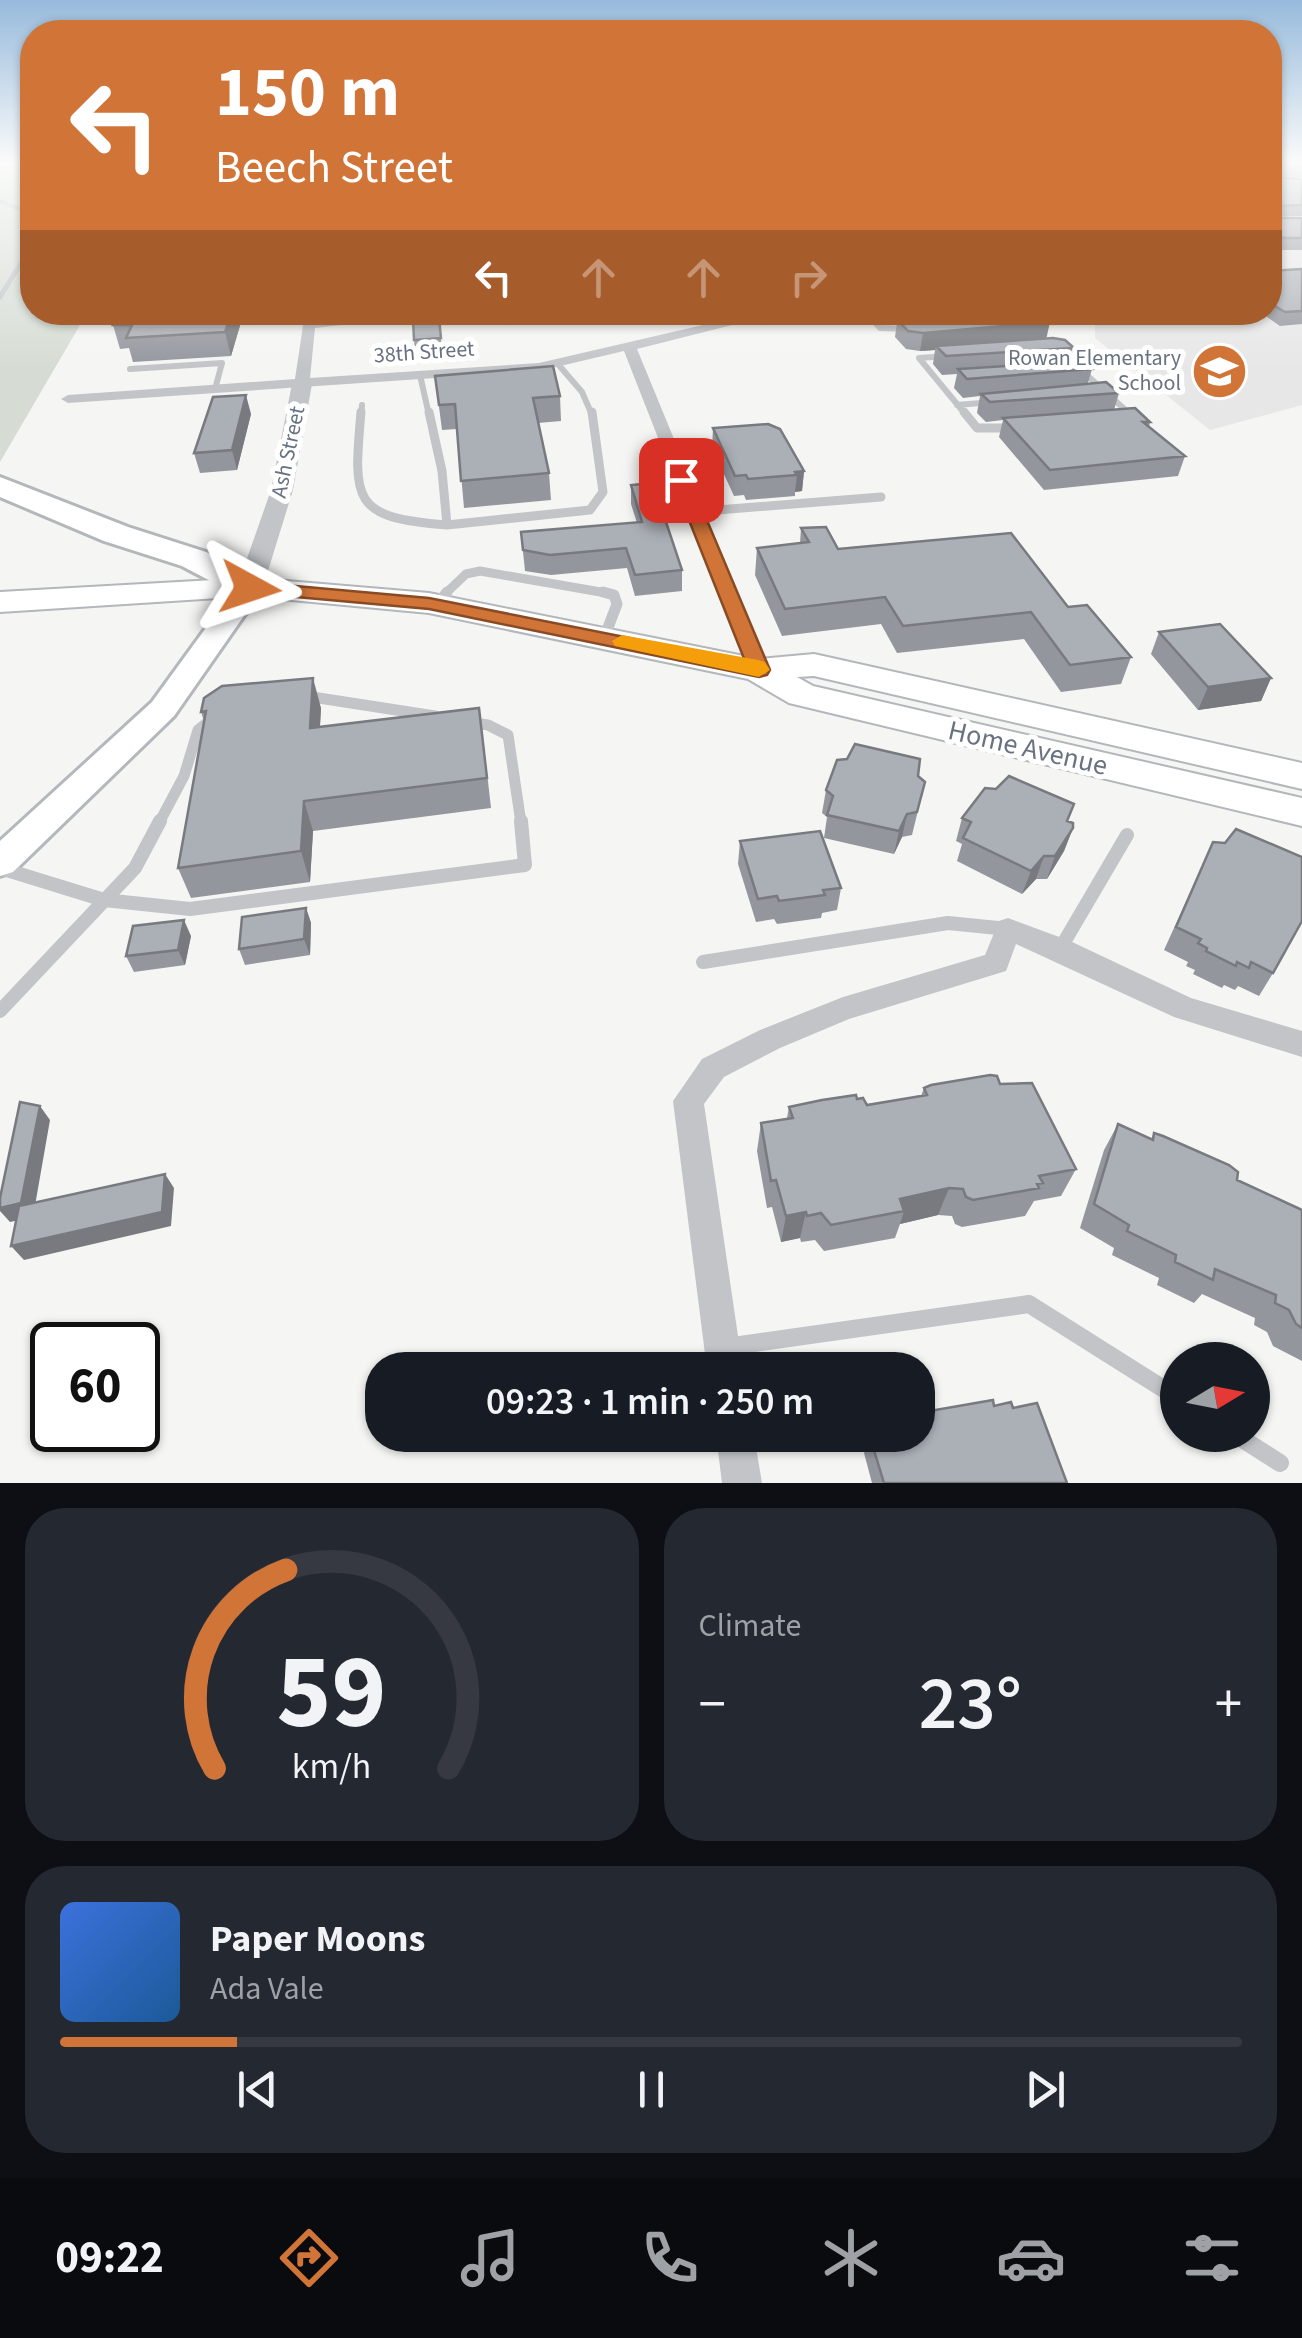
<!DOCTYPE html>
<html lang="en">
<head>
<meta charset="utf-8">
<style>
  :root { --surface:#171b24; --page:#242831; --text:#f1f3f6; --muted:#9ea1a6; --line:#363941; --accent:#d17438 }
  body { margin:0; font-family:"Source Sans 3",sans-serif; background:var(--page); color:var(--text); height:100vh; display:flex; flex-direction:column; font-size:38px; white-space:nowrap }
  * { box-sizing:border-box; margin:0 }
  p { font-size:32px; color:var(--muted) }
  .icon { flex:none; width:55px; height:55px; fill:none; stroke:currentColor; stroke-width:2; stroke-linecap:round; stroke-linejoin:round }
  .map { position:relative; height:1483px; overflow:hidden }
  .panel { display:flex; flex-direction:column; gap:25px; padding:25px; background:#0d0f14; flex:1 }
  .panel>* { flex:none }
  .hud { position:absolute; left:20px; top:20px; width:1262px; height:305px; border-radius:40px; box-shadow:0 2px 8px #0004; background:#d17438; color:#fff; overflow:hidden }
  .needle { width:65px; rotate:80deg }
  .controls { position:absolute; left:1160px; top:1342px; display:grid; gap:20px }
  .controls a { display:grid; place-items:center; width:110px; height:110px; border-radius:50%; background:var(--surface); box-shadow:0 2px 8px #0004; font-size:50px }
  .speed { position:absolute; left:30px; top:1322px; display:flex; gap:20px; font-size:50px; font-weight:700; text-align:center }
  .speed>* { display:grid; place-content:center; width:130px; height:130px; border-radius:50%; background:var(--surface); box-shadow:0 2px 8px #0004; line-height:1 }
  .speed .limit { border:5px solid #111; border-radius:15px; background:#fff; color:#111 }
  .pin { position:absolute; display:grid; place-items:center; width:85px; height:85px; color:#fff; margin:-42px; border-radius:20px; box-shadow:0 5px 15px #0006 }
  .me { position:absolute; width:110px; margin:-55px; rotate:95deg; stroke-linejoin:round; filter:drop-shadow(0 0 8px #0008) }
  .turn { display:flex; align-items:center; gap:35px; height:210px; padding:0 30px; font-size:45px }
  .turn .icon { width:130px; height:130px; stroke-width:2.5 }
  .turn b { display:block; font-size:70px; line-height:85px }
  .lanes { display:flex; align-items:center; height:95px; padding:0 30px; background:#0003; justify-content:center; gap:50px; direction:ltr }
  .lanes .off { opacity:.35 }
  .big { font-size:75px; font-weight:600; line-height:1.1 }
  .panel .card { flex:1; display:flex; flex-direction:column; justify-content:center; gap:15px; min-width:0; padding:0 35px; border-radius:40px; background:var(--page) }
  .panel .dial { align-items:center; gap:0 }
  .dial svg { height:260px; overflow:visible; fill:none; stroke:var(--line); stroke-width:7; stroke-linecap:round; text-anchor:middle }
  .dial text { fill:var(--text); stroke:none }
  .song { display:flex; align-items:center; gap:30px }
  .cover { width:120px; height:120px; border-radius:15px; background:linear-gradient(135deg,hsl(220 70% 55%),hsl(210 70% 35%)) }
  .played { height:10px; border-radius:5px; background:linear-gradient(90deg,var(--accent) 15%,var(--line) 15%) }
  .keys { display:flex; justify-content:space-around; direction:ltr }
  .heat { display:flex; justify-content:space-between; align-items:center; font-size:55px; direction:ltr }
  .panel .tiles { flex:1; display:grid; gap:25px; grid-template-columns:1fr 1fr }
  .card:last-child { grid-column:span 2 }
  .trip { position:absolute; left:365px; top:1352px; width:570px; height:100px; border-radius:40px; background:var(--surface); box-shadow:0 2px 8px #0004; font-weight:600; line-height:100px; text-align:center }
  .dock { display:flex; height:160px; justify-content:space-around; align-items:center; background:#090b0e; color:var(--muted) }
  .dock .icon { width:70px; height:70px }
  .dock .selected { color:var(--accent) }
  .dock b { font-size:45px; color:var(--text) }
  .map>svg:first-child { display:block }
  .built { fill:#e6e7e6 }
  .green { fill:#d6dcd4 }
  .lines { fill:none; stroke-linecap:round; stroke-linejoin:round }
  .stream-far1 { stroke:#bec4ca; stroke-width:4 }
  .stream { stroke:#bec4ca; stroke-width:5 }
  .secondary-casing { stroke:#b4b7bc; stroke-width:6 }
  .primary-casing { stroke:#b3b6ba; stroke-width:4 }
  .motorway-casing { stroke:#b4b7ba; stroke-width:6 }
  .service-far4 { stroke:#c2c4c8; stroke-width:6 }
  .service-far3 { stroke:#c2c4c8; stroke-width:9 }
  .service-far2 { stroke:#c2c4c8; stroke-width:11 }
  .service-far1 { stroke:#c2c4c8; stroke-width:14 }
  .service { stroke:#c2c4c8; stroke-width:18 }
  .minor { fill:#c2c4c8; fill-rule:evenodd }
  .tertiary { fill:#c2c4c8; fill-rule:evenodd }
  .secondary { fill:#fff; fill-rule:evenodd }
  .primary { fill:#fff; fill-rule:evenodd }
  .motorway { fill:#fff; fill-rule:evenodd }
  .wall { fill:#93969d }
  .shaded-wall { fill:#787a7f }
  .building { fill:#abafb6; stroke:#787a7f; stroke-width:2.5 }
  .route { fill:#d17438; stroke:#884b24; stroke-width:2.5 }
  .slow { fill:#f59e0b }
  .labels { text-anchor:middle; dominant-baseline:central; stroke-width:10; stroke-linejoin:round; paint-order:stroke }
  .far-street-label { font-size:22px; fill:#687281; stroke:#fff }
  .far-poi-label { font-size:22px; fill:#687281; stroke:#fff; text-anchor:end }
  .street-label { font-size:28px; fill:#687281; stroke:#fff }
</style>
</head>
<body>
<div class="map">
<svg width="1302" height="1483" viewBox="0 0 1302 1483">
  <rect width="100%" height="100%" fill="#f5f6f3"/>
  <path class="built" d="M1302,248V405L1210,430L1095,338V325L1137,313L1270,312V250Z"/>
  <path class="green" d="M0,162H32V312L87,313L0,462Z"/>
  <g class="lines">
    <path class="stream-far1" d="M0,201L32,214
      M14,274L32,245"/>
    <path class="stream" d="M0,297L16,271"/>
    <defs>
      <path id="secondary" d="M250,579L264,587L174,716L13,872L0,876V841L152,702L240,581Z"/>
      <path id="primary" d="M250,578L429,593L759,659L814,654L1302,763V789L814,676L797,677L813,686L1302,798V826L789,703L748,679L429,613L250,596L0,612V592Z"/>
      <path id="motorway" d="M0,477L128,527L206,552L263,579L268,587L263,595L250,598L237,595L182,566L104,541L0,497Z"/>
    </defs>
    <use href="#secondary" class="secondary-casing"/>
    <use href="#primary" class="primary-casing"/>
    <use href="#motorway" class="motorway-casing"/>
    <path class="service-far4" d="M873,312L868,314L880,328L909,329
      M1060,351L1131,415
      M947,356L919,358L966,415
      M557,363L582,392L592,415
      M130,369L222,363L215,389
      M420,375L429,415
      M957,405L993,402
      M361,415L362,405"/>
    <path class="service-far3" d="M361,412C353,501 352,518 447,525L442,471L429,412
      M964,412L977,428H1014
      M1129,412L1135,418
      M693,512L881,497
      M447,525L590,510L603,492L592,412
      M445,594L466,574L480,571L612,594"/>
    <path class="service-far2" d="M603,592L614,595L617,604L604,638
      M437,605L447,592
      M306,696L435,716
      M468,722L488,725L508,735L521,823
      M159,823L184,776L198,730L213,718"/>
    <path class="service-far1" d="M0,868L104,900L190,909L525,865L521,821
      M1060,949L1127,835
      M703,962L948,923L1008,929
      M0,1011L135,868L160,821"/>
    <path class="service" d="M726,1347L1029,1304L1178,1398
      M1236,1435L1280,1463"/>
    <path class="minor" d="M305,312H317L316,321L402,312H454L315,328L310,378L539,363L759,312H784L637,349L769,670L766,675L759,676L749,670L624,351L539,371L68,403L61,399L68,395L295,379Z
      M1008,918L1070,941L1191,998L1302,1031V1057L1174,1017L1016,944L1006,971L849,1019L780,1048L724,1077L704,1104L743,1370H707L673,1101L702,1059L760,1030L843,997L985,955L999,921Z
      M716,1435H754L762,1483H722Z"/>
    <path class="tertiary" d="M302,378L312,384L293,490L263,587L250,595L241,592L237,587L271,490L292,384Z"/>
    <use href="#secondary" class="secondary"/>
    <use href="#primary" class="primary"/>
    <use href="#motorway" class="motorway"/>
  </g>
  <path class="wall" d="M1270,162H1302V177L1273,176L1302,179V216L1272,217L1302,218V250H1270Z
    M1302,269V324L1280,326L1260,312H1270V271Z
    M244,312L231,356L133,362L129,348L120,349L113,325Z
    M878,312H1039L1046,338L1074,348L1070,362L1092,369L1088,383L1119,393L1114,410L1150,422L1149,427L1185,456L1178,476L1044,490L999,437L1003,420L986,422L977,413L980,396L963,398L954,388L957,374L942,375L933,364L935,350L920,351L906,349L895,337L897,323L889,324L877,317Z
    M439,318L442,350L415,352L414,340Z
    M435,376L560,396L561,421L538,423L549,473L551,500L464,508L457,429L442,430Z
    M251,414L237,470L200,473L194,453Z
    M713,428L804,471L802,491L795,492V496L746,500L744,495L734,496L712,448Z
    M631,485L682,570V591L635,596L627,568L551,575L525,571L521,532L637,523L631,504Z
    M801,528L838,549L1068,607L1131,657L1121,684L1061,692L1024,639L897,653L881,624L782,636L755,575L757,548L800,543Z
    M1159,632L1271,678L1261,701L1198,710L1151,654Z
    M321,708L320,727L483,737L491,808L313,831L310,882L191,898L178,868L204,721L201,712Z
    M918,776L925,782L912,835L902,837L894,854L824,838L827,817L822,813L826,790Z
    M962,818L1068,821L1073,828L1064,851L1047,879H1036L1022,894L957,861L962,844L956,841Z
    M740,841L841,888L837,910L822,913L821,918L777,924L774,919L756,922L738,864Z
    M1213,842L1273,973L1259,996L1238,986L1235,990L1224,985L1222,988L1193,974L1195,970L1186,966L1188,962L1164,950Z
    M306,908L311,923L310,955L245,965L239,949Z
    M191,936L185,965L134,972L126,956Z
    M1000,1084L1076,1169L1061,1196L1034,1201L1025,1216L962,1227L955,1224L952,1216L938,1215L900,1224L895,1238L824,1251L815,1240L801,1242L800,1238L781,1242L772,1207L767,1208L757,1151L761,1123L787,1118L789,1107L857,1099L867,1105L921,1096L924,1088Z
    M1118,1124L1151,1139L1154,1133L1237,1180L1302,1210V1361L1273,1346L1267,1332L1254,1325L1255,1318L1202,1294L1194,1303L1157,1285L1159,1278L1112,1255L1114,1248L1080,1228L1104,1150Z
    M994,1406L1013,1408L1067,1483H872L864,1453L870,1437Z"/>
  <path class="shaded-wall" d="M232,312H244L231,356L225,332Z
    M1050,322L1046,340L936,346L935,350L920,351L923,333Z
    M246,395L251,414L237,470L232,450Z
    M804,471L802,491L795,492L797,475L795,472Z
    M313,678L321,708L318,758L310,728Z
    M1271,678L1261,701L1198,710L1208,687Z
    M304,801L313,831L310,882L301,851Z
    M907,814L902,837L894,854L899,831Z
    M1073,828L1064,851L1047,879L1055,856Z
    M1044,856L1036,879L1022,894L1031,871Z
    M306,908L311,923L310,955L304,939Z
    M184,920L191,936L185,965L178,950Z
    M40,1106L50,1120L33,1217L10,1222L0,1211V1208Z
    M165,1174L174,1188L171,1226L24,1260L11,1246Z
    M949,1188L938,1215L900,1224L904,1211L900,1199Z
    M806,1212L800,1238L781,1242L786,1216Z"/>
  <path class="building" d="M1270,162H1302V166L1271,164L1274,177L1302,179V205L1274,206L1272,218H1302V238H1270Z
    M1302,269V311L1285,312L1270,303V271Z
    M120,312H232L225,332L126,338L132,325H113Z
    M981,312H1039L1050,322L923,333L908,331L898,320Z
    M439,318L441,338L414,340L413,319Z
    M1053,338L1065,340L1074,348L946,356L936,346Z
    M1083,361L1092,369L967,379L958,369Z
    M553,366L560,396L533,398L549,473L461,481L455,404L439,405L435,376Z
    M1106,382L1119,393L990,402L981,394Z
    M246,395L232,450L194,453L213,397Z
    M1135,408L1150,422H1143L1185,456L1050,470L1003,418Z
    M768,424L780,429L804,471L795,472L797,475L748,479L746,475L735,476L713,428Z
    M653,483L682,570L635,575L626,548L550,555L523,550L521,532L642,522L631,485Z
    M826,527L838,549L1011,533L1068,607L1087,605L1131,657L1070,665L1031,612L903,626L885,597L785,609L757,548L809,542L801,528Z
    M1220,624L1271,678L1208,687L1159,632Z
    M313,678L310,728L479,708L487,778L304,801L301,851L178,868L206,711L201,712L204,698L222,686Z
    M855,744L920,759L918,776L925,782L917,812L907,814L899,831L827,815L833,796L826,790L837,760L847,759Z
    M1009,776L1074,804L1067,821L1073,823V828L1055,856H1044L1031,871L963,838L971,822L962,818L985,788L996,789Z
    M1236,829L1302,857V921L1273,973L1251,962L1249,968L1237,962L1236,966L1206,951L1207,948L1198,943L1201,939L1176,927L1213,842L1225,843Z
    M820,831L841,888L823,890L825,895L779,901L777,896L758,899L740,841Z
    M306,908L304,939L239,949L242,917Z
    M184,920L178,950L126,956L133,926Z
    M990,1075L997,1076L1000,1084L1032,1083L1076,1169L1039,1176L1043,1183L1037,1184L1039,1188L973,1200L966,1197L963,1189L949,1188L900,1199L904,1211L831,1225L821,1213L807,1216L806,1212L786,1216L776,1180L771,1181L761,1123L793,1118L789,1107L822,1100L856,1095L857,1099L863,1098L867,1105L927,1095L924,1088L931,1085Z
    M20,1102L40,1106L21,1203L0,1208V1198Z
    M1118,1124L1153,1140L1154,1133L1163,1136L1229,1165L1238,1172L1237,1180L1302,1210V1328L1296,1324L1289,1310L1275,1303L1276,1295L1215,1269L1213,1280L1175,1262L1176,1255L1127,1231L1129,1225L1094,1204Z
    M165,1174L162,1212L11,1246L19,1206Z
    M993,1400L994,1406L1011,1402L1013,1408L1037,1403L1067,1483H884L870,1437L880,1435H918V1413Z"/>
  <linearGradient id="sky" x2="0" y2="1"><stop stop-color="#97badc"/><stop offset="0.44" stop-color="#fafbfa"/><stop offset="1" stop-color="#fafbfa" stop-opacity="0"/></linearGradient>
  <rect width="1302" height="369" fill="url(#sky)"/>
  <path class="route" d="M681,475L690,480L770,670L767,675L759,677L429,609L250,593L240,588L250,582L429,598L745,661L673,480Z"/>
  <path class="slow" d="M622,635L758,660L765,662L770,670L759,677L615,646L612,641Z"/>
  <defs>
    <symbol id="school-disc" viewBox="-11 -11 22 22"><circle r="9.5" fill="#d17438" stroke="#fff"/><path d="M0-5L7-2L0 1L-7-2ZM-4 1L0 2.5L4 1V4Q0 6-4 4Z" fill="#fff"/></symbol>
  </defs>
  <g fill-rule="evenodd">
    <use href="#school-disc" x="1188" y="340" width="63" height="63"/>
  </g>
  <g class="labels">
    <g class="far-street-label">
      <text transform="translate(424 352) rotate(-4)">38th Street</text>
      <text transform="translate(288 452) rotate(-78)">Ash Street</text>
    </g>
    <g class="far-poi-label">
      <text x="1181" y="358">Rowan Elementary<tspan x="1181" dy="25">School</tspan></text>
    </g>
    <g class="street-label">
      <text transform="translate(1028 748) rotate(13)">Home Avenue</text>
    </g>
  </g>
</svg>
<div class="controls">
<a><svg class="needle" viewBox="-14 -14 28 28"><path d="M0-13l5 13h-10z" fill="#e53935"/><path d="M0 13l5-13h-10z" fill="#9ea1a6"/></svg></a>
</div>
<div class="speed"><div class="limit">60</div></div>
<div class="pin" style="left:681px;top:480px;background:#d93025"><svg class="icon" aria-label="arrive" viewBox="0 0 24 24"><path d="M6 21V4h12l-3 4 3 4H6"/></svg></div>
<svg class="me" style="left:250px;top:588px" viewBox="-20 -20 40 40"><path d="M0-17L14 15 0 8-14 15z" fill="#d17438" stroke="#fff" stroke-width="4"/></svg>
<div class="trip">09:23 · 1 min · 250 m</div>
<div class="hud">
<div class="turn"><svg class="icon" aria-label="left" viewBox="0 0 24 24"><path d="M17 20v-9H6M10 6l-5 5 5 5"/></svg><div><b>150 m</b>Beech Street</div></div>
<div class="lanes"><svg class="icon" aria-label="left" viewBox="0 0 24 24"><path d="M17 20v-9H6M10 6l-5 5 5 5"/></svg><svg class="icon off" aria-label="ahead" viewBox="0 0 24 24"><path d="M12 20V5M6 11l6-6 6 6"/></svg><svg class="icon off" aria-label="ahead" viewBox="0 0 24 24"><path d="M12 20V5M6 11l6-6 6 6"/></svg><svg class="icon off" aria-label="right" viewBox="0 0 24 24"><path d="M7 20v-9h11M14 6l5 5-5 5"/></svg></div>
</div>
</div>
<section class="panel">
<div class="tiles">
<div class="card dial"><svg viewBox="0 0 100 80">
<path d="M14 69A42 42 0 1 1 86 69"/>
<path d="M14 69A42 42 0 0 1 36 8" stroke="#d17438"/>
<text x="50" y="56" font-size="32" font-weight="700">59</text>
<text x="50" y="72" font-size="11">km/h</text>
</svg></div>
<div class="card"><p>Climate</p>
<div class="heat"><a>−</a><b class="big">23°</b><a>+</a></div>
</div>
<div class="card">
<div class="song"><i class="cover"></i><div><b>Paper Moons</b><p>Ada Vale</p></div></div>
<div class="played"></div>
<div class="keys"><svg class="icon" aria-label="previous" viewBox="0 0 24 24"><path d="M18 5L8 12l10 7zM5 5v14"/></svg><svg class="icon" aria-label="pause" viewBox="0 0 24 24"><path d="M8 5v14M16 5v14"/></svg><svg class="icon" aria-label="next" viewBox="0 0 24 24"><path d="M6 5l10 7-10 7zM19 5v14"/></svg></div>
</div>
</div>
</section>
<nav class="dock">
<b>09:22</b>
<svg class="icon selected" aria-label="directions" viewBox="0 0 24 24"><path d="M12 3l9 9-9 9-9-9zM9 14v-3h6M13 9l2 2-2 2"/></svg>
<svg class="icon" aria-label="music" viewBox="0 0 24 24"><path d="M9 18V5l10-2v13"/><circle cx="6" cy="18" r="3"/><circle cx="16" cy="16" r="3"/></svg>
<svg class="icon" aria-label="phone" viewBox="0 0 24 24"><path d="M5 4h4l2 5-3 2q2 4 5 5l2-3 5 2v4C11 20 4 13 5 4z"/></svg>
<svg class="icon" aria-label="climate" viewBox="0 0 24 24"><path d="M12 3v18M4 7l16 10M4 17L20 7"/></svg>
<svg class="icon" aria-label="car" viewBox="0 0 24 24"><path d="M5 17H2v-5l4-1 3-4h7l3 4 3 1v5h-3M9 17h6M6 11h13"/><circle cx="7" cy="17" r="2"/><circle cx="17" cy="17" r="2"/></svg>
<svg class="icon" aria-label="filters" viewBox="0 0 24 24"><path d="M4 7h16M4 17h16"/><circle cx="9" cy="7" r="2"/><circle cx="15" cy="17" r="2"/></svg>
</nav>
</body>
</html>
